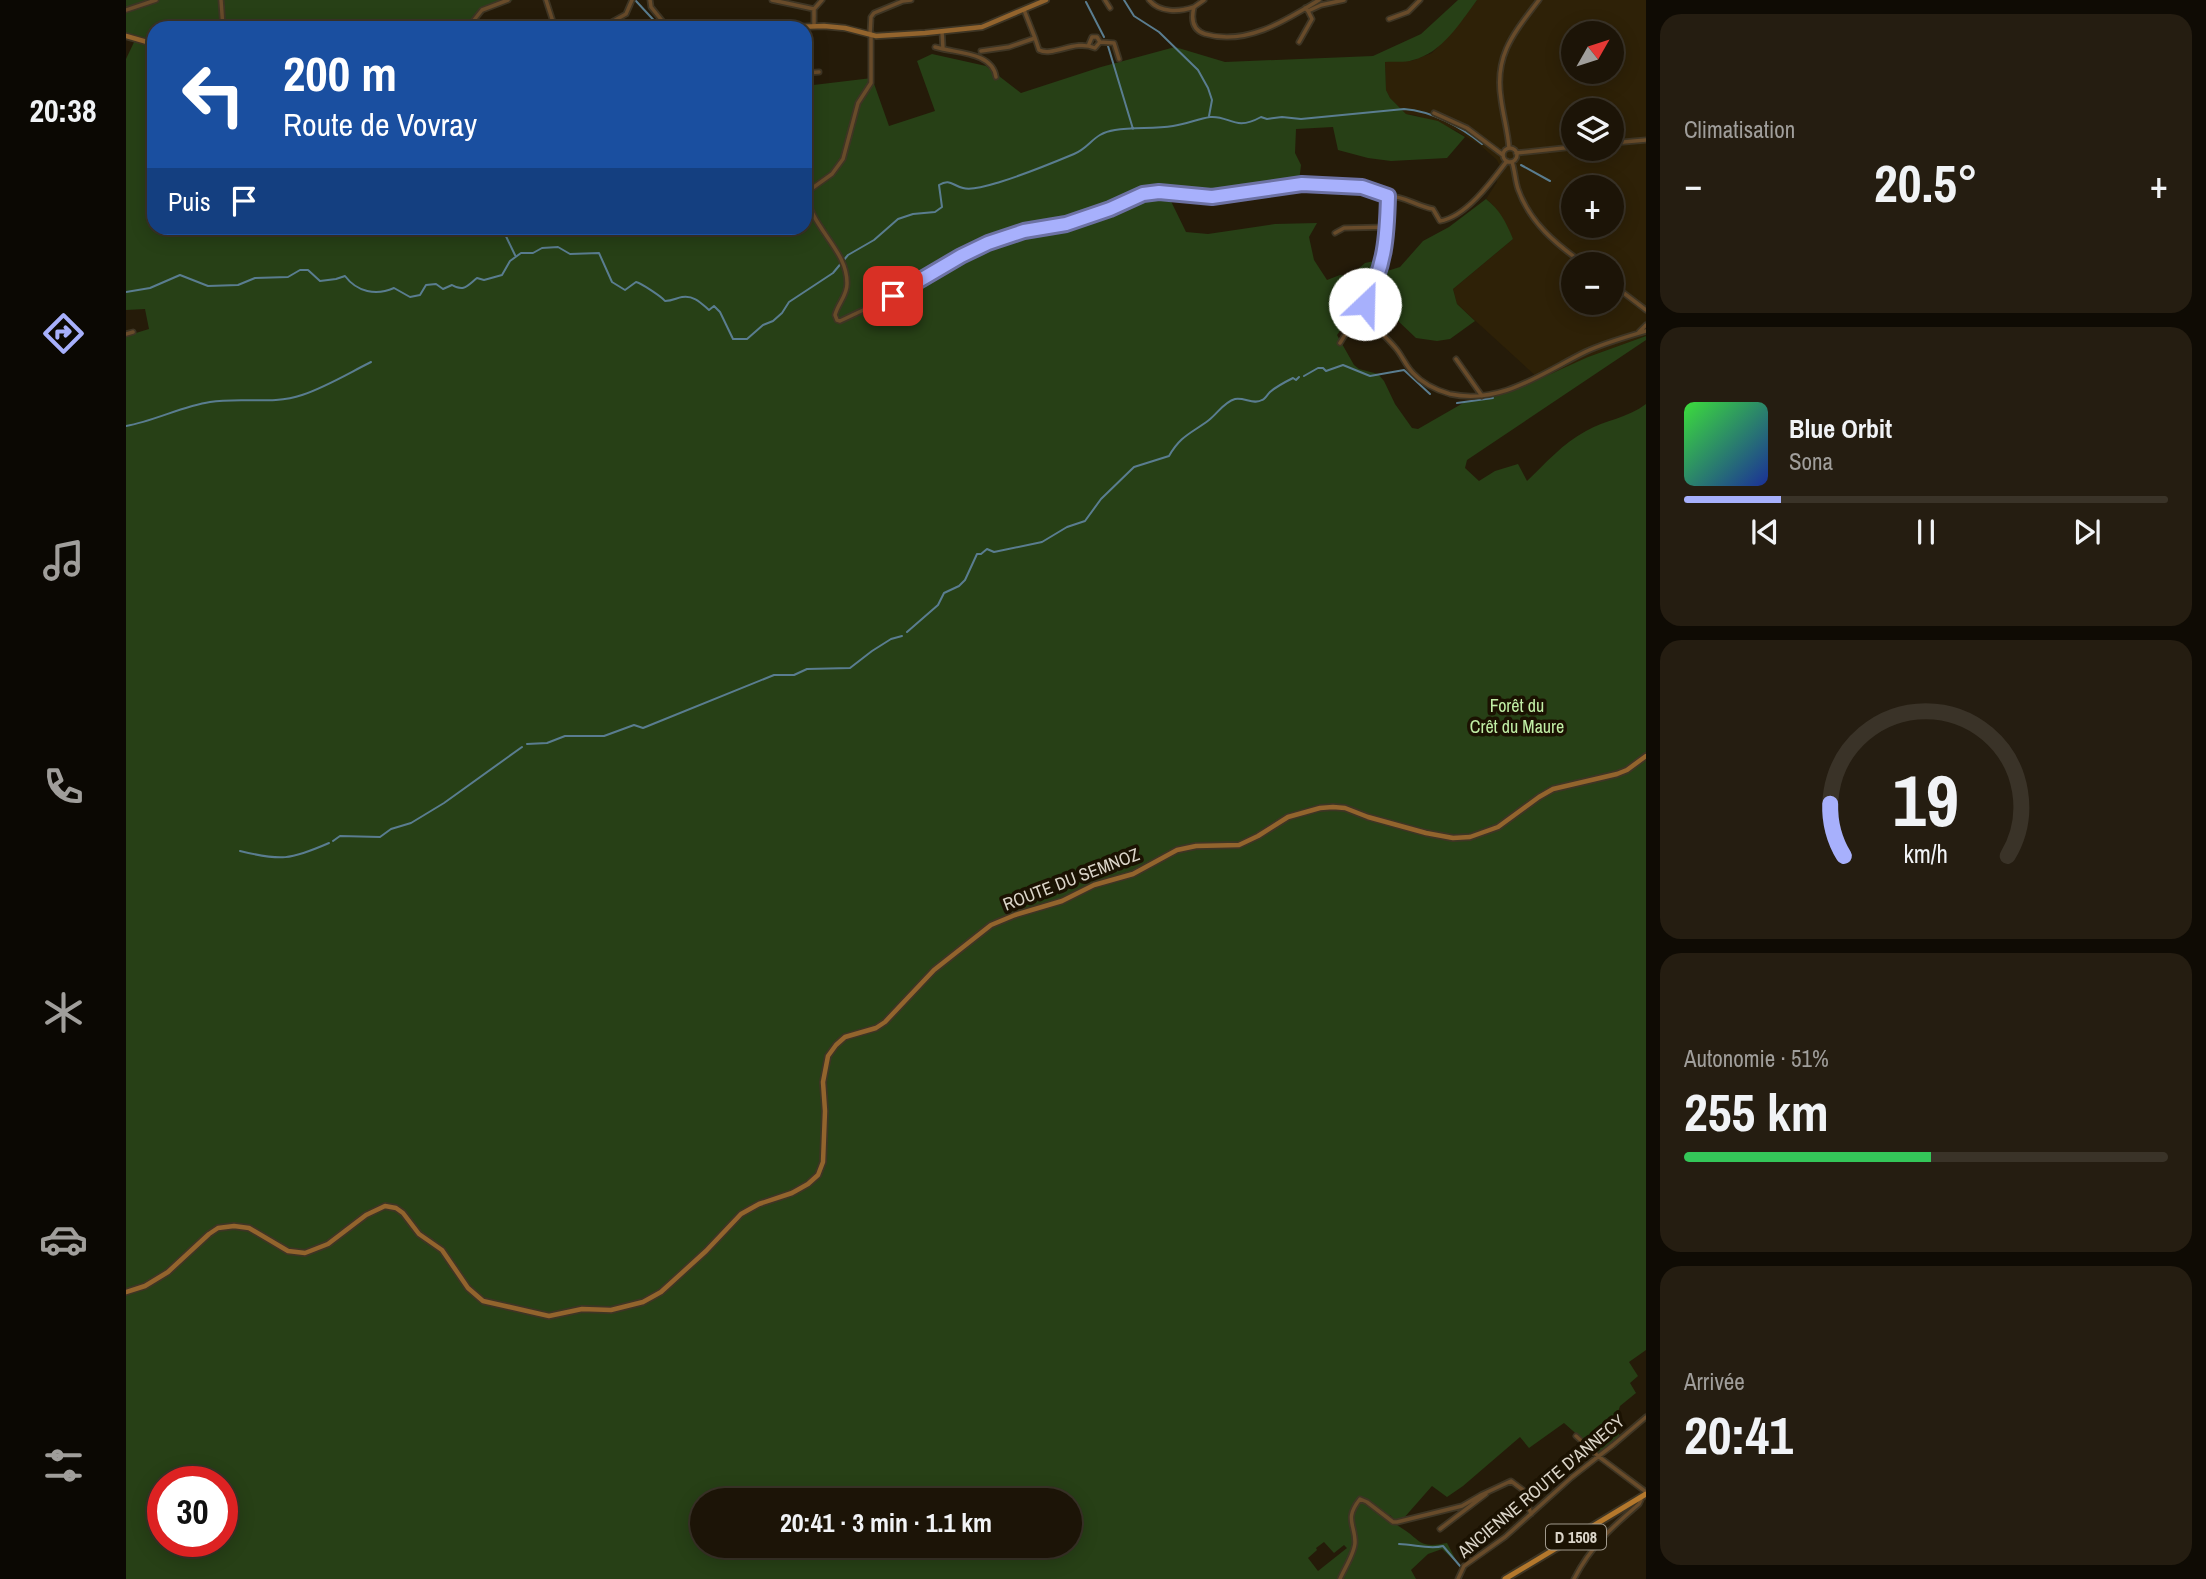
<!DOCTYPE html>
<html lang="fr">
<head>
<meta charset="utf-8">
<style>
  :root { --surface:#1c1407; --page:#251d11; --text:#f1f3f6; --muted:#a09e9b; --line:#3a3328; --accent:#a7b0fc }
  body { margin:0; font-family:"Archivo Narrow",sans-serif; background:var(--page); color:var(--text); height:100vh; display:flex; flex-direction:column; font-size:26px; white-space:nowrap }
  * { box-sizing:border-box; margin:0 }
  p { font-size:23px; color:var(--muted) }
  .icon { flex:none; width:38px; height:38px; fill:none; stroke:currentColor; stroke-width:2; stroke-linecap:round; stroke-linejoin:round }
  .map { position:relative; flex:1; overflow:hidden }
  .panel { display:flex; flex-direction:column; gap:14px; padding:14px; background:#0f0b04; width:560px }
  .panel>* { flex:none }
  .banner { position:absolute; left:21px; top:21px; width:665px; height:214px; border-radius:21px; box-shadow:0 4px 18px #0003,0 0 0 2px var(--line); background:#1a4fa0; color:#fff; overflow:hidden }
  .needle { width:46px; rotate:51deg }
  .tools { position:absolute; left:1435px; top:21px; display:grid; gap:14px }
  .tools a { display:grid; place-items:center; width:63px; height:63px; border-radius:50%; background:var(--surface); box-shadow:0 4px 18px #0003,0 0 0 2px var(--line); font-size:35px }
  .speed { position:absolute; left:21px; top:1466px; display:flex; gap:14px; font-size:35px; font-weight:700; text-align:center }
  .speed>* { display:grid; place-content:center; width:91px; height:91px; border-radius:50%; background:var(--surface); box-shadow:0 4px 18px #0003,0 0 0 2px var(--line); line-height:1 }
  .speed .limit { border:10px solid #d22; background:#fff; color:#111 }
  .pin { position:absolute; display:grid; place-items:center; width:60px; height:60px; color:#fff; margin:-30px; border-radius:14px; box-shadow:0 4px 10px #0006 }
  .me { position:absolute; width:77px; margin:-38px; rotate:24deg; stroke-linejoin:round; filter:drop-shadow(0 0 5px #0008) }
  .turn { display:flex; align-items:center; gap:24px; height:147px; padding:0 21px; font-size:32px }
  .turn .icon { width:91px; height:91px; stroke-width:2.5 }
  .turn b { display:block; font-size:49px; line-height:60px }
  .then { display:flex; align-items:center; height:66px; padding:0 21px; background:#0003; gap:14px; font-size:26px }
  .big { font-size:52px; font-weight:700; line-height:1.1 }
  .panel .tile { flex:1; display:flex; flex-direction:column; justify-content:center; gap:10px; min-width:0; padding:0 24px; border-radius:21px; background:var(--page) }
  .panel .dial { align-items:center; gap:0 }
  .dial svg { height:182px; overflow:visible; fill:none; stroke:var(--line); stroke-width:7; stroke-linecap:round; text-anchor:middle }
  .dial text { fill:var(--text); stroke:none }
  .song { display:flex; align-items:center; gap:21px }
  .cover { width:84px; height:84px; border-radius:10px; background:linear-gradient(135deg,hsl(120 70% 55%),hsl(230 70% 35%)) }
  .played { height:7px; border-radius:4px; background:linear-gradient(90deg,var(--accent) 20%,var(--line) 20%) }
  .keys { display:flex; justify-content:space-around; direction:ltr }
  .heat { display:flex; justify-content:space-between; align-items:center; font-size:38px; direction:ltr }
  .charge { height:10px; border-radius:5px; background:linear-gradient(90deg,#34c759 51%,var(--line) 0) }
  .trip { position:absolute; left:564px; top:1488px; width:392px; height:70px; border-radius:35px; background:var(--surface); box-shadow:0 4px 18px #0003,0 0 0 2px var(--line); font-weight:700; line-height:70px; text-align:center }
  main { display:flex; flex:1; min-height:0 }
  .tab-bar { display:flex; flex-direction:column; width:126px; justify-content:space-around; align-items:center; background:#0b0803; color:var(--muted) }
  .tab-bar .icon { width:49px; height:49px }
  .tab-bar .on { color:var(--accent) }
  .tab-bar b { font-size:32px; color:var(--text) }
  .map>svg:first-child { display:block }
  .built { fill:#2e2107; fill-rule:evenodd }
  .green { fill:#274016; fill-rule:evenodd }
  .lines { fill:none; stroke-linecap:round; stroke-linejoin:round }
  .stream { stroke:#5a7d90; stroke-width:2 }
  .street-casing { stroke:#3e3524; stroke-width:7 }
  .secondary-casing { stroke:#3e3524; stroke-width:8 }
  .primary-casing { stroke:#3e3524; stroke-width:9 }
  .street { stroke:#684b2a; stroke-width:3.5 }
  .secondary { stroke:#93642d; stroke-width:4.5 }
  .primary { stroke:#b4782c; stroke-width:5 }
  .route-casing { stroke:#6d72a4; stroke-width:18 }
  .route { stroke:#a7b0fc; stroke-width:12 }
  .labels { text-anchor:middle; dominant-baseline:central; stroke-width:7; stroke-linejoin:round; paint-order:stroke }
  .shield { fill:#1b1202; stroke:#a19a8d; stroke-width:2 }
  .shield-label { font-size:16px; font-weight:bold; fill:#dbd5c9 }
  .park-label { font-size:18px; fill:#c1eea5; stroke:#1b1202 }
  .street-label { font-size:18px; fill:#dbd5c9; stroke:#1b1202 }
</style>
</head>
<body>
<main>
<nav class="tab-bar">
<b>20:38</b>
<svg class="icon on" aria-label="directions" viewBox="0 0 24 24"><path d="M12 3l9 9-9 9-9-9zM9 14v-3h6M13 9l2 2-2 2"/></svg>
<svg class="icon" aria-label="music" viewBox="0 0 24 24"><path d="M9 18V5l10-2v13"/><circle cx="6" cy="18" r="3"/><circle cx="16" cy="16" r="3"/></svg>
<svg class="icon" aria-label="phone" viewBox="0 0 24 24"><path d="M5 4h4l2 5-3 2q2 4 5 5l2-3 5 2v4C11 20 4 13 5 4z"/></svg>
<svg class="icon" aria-label="climate" viewBox="0 0 24 24"><path d="M12 3v18M4 7l16 10M4 17L20 7"/></svg>
<svg class="icon" aria-label="car" viewBox="0 0 24 24"><path d="M5 17H2v-5l4-1 3-4h7l3 4 3 1v5h-3M9 17h6M6 11h13"/><circle cx="7" cy="17" r="2"/><circle cx="17" cy="17" r="2"/></svg>
<svg class="icon" aria-label="filters" viewBox="0 0 24 24"><path d="M4 7h16M4 17h16"/><circle cx="9" cy="7" r="2"/><circle cx="15" cy="17" r="2"/></svg>
</nav>
<div class="map">
<svg width="1520" height="1579" viewBox="0 0 1520 1579">
  <rect width="100%" height="100%" fill="#251b09"/>
  <path class="built" d="M1351,0H1520V336L1462,357L1442,368L1413,379L1331,304L1327,289L1387,239L1366,204L1360,199L1371,182V175L1376,171L1371,160L1354,145L1329,130L1289,115L1280,114L1264,98L1260,90L1259,61H1285L1306,53L1329,29ZM1447,33H1486V72H1447ZM1447,110H1486V149H1447ZM1447,187H1486V226H1447ZM1447,264H1486V303H1447Z"/>
  <path class="green" d="M0,0H387L350,14L349,24L351,28H28V228H679V86L746,78L763,126L809,111L791,61L806,54L860,66L895,93L975,67L1049,47L1099,62L1247,56L1295,34L1332,0H1351C1334,23 1316,53 1287,60C1278,63 1268,61 1259,62L1260,90L1264,98L1280,114L1312,121L1339,137L1321,158L1265,161L1242,158L1212,150L1207,127L1170,129L1169,153L1175,165L1173,182L1086,192L1039,189L1060,232L1082,234L1149,224L1191,223L1183,237L1188,260L1201,280L1214,275L1224,276L1239,263L1253,260L1258,272L1274,267L1297,241L1323,227L1360,199C1374,210 1380,222 1387,239L1327,289L1331,304L1349,321L1324,339L1311,341L1290,338L1270,319L1250,314L1233,305L1211,335L1228,365L1233,369L1252,374L1258,381L1269,404L1286,428L1292,429L1339,402L1373,395L1398,386L1462,357L1520,336V340L1341,460L1339,468L1353,481L1369,471L1392,464L1401,481C1419,464 1437,443 1460,431C1479,420 1502,418 1520,404V1350L1503,1362L1512,1376L1504,1383L1510,1393L1494,1406L1488,1424L1494,1436L1472,1453L1438,1423L1403,1448L1394,1437L1337,1486L1321,1497L1306,1486L1277,1519L1269,1520L1264,1515L1260,1517C1265,1523 1268,1523 1274,1527C1296,1540 1291,1549 1321,1543L1332,1564L1316,1549L1302,1554L1285,1570L1290,1579H0V336L23,329L19,309L0,310V59L10,38L0,33ZM37,1482H96V1542H37ZM576,1500H943V1545H576ZM1198,1542L1208,1553L1218,1545L1221,1548L1192,1571L1182,1558L1191,1550L1190,1548Z"/>
  <g class="lines">
    <path class="stream" d="M998,0L1008,16L1033,32L1072,70L1082,88L1086,100L1083,116
      M510,1L535,28
      M960,2L978,37
      M982,46L1007,129
      M1395,165L1424,181
      M679,179L683,187
      M684,193L687,204
      M376,228L389,255
      M0,292L24,288L54,275L82,286L112,285L129,278L162,277L174,270H182L194,281L210,279L219,276C231,292 250,296 268,288L284,297L294,295L300,285L310,284L317,289L326,285C338,292 341,286 351,278L358,280L376,275L384,261L395,253H407L416,248L432,247L444,254L473,253L486,282L499,290L510,282C515,283 536,297 539,301C547,301 550,298 556,297C568,295 575,303 583,310L588,306L594,312L607,339H621L637,325L647,321L656,313L663,302L707,273L722,255L748,240L772,219L787,214L809,212L816,207L813,185C824,178 827,186 837,188C847,191 864,185 874,182C900,174 924,164 948,154C965,147 967,133 989,130C1008,127 1028,129 1047,126C1060,124 1072,119 1084,117C1104,115 1108,132 1135,117L1141,119L1156,117L1175,119L1278,109C1306,111 1335,127 1356,144
      M1178,376L1192,368H1197L1200,371L1217,365L1244,376L1278,370L1304,394
      M1331,403L1367,398
      M0,426C28,421 57,406 84,402C114,397 147,405 176,395C200,387 223,373 245,362
      M781,632L812,605L818,593L833,586L839,580L851,554H855L861,549L868,552L916,542L941,527L959,521L975,499L1008,467L1043,456C1055,435 1066,433 1083,420C1092,413 1098,402 1109,399C1118,397 1128,405 1136,400C1139,399 1141,395 1144,392C1151,386 1159,382 1167,378L1170,380L1173,377
      M401,744L421,743L439,736H478L508,725L517,728L648,675H668L681,669L724,668L746,651L765,639L776,636
      M207,841L214,836L254,837L265,829L285,823L318,803L396,747
      M114,851C155,861 164,860 203,843
      M1273,1544C1288,1544 1303,1550 1317,1546L1334,1566"/>
    <defs>
      <path id="street" d="M95,0L97,28
        M420,0L429,28
        M524,0L525,7L542,28
        M646,0L688,9
        M979,0L984,8
        M1023,0C1034,13 1053,12 1068,7
        M1078,0L1068,7C1065,19 1066,30 1079,34C1120,46 1159,21 1193,0
        M1179,8L1182,11L1195,5L1218,0
        M0,10L30,0
        M1263,19L1282,12L1294,0
        M688,25V9L696,0
        M328,28L342,23L349,24
        M350,28L348,20L356,10L382,0
        M381,28L405,26
        M440,28L446,24
        M475,28L500,14L506,0
        M816,31L817,49C835,53 867,54 870,77
        M744,35L745,17L748,13L777,1L785,0
        M745,35V83L732,103L717,159L706,174L681,192C682,226 722,249 721,284C721,296 712,303 709,315L711,320L714,321L767,296L835,256L864,243L917,227L940,224L984,209L1017,194L1032,192L1086,197L1176,184L1236,186L1262,196L1261,234L1252,278L1238,310C1245,327 1261,336 1272,351C1277,358 1281,367 1287,373C1297,384 1310,390 1324,394C1375,405 1416,373 1459,352C1478,343 1500,337 1520,331
        M909,38L913,50C927,57 949,39 969,48L974,42L971,37H966L963,44
        M974,42L988,43L993,59
        M1173,42L1186,19L1182,11
        M809,47L817,49
        M855,51L883,47L909,38L898,10
        M679,73L693,72
        M1308,113L1341,128L1377,155
        M1486,143L1520,140
        M1383,148C1382,132 1377,115 1375,99C1368,55 1388,33 1413,0
        M1377 155a7 7 0 1 1 14 0a7 7 0 1 1-14 0Z
        M1390,153L1447,147
        M1386,162C1389,171 1389,180 1392,189C1404,223 1430,244 1458,264
        M1262,196C1279,196 1290,206 1307,209L1314,221C1340,217 1366,181 1381,161
        M1209,233L1218,228L1261,227
        M1486,284L1520,310
        M1513,332L1520,325
        M0,334L7,332
        M1214,343L1232,314L1238,310
        M1330,359L1356,396
        M1450,1436L1472,1456L1520,1492
        M1314,1529L1360,1494
        M1214,1579C1218,1569 1229,1553 1229,1542C1229,1524 1218,1519 1234,1499L1241,1502L1267,1522H1271L1336,1506L1355,1495L1385,1481L1397,1490L1405,1514
        M1332,1579L1338,1566L1379,1537L1446,1477L1487,1445L1520,1417
        M1448,1579C1465,1546 1485,1528 1513,1504L1515,1500L1514,1497"/>
      <path id="secondary" d="M643,28L698,26L719,28L750,36L799,33L856,27L920,0
        M0,36L28,44
        M0,1292L19,1286L42,1272L83,1234L92,1228L108,1226L123,1228L162,1251L179,1253L202,1244L240,1215L259,1206L270,1208L277,1213L293,1234L316,1250L342,1288L357,1301L423,1316L456,1309L485,1310L517,1302L535,1292L580,1251L615,1214L633,1204L666,1193L682,1184L692,1175L697,1162L699,1111L697,1082L702,1056L710,1045L719,1037L750,1028L759,1022L808,970L865,925L889,915L936,901L968,885L1007,874L1051,850L1070,846L1113,845L1132,836L1162,817L1194,808L1207,807L1219,808L1242,817L1300,833L1327,838L1344,837L1372,827L1413,797L1427,789L1491,774L1501,770L1520,756"/>
      <path id="primary" d="M1379,1579L1520,1494"/>
    </defs>
    <use href="#street" class="street-casing"/>
    <use href="#secondary" class="secondary-casing"/>
    <use href="#primary" class="primary-casing"/>
    <use href="#street" class="street"/>
    <use href="#secondary" class="secondary"/>
    <use href="#primary" class="primary"/>
  </g>
  <g class="lines">
    <defs>
      <path id="route" d="M767,296L835,256L862,243L898,231L940,224L984,209L1017,194L1033,192L1086,197L1176,184L1236,187L1262,196C1261,238 1259,266 1239,304"/>
    </defs>
    <use href="#route" class="route-casing"/>
    <use href="#route" class="route"/>
  </g>
  <g class="labels">
    <rect class="shield" x="1420" y="1524.5" width="60" height="25" rx="5"/>
    <g class="shield-label">
      <text x="1450" y="1537">D 1508</text>
    </g>
    <g class="park-label">
      <text x="1391" y="705">Forêt du<tspan x="1391" dy="21">Crêt du Maure</tspan></text>
    </g>
    <g class="street-label">
      <text transform="translate(945 879) rotate(-21)">ROUTE DU SEMNOZ</text>
      <text transform="translate(1415 1486) rotate(-40)">ANCIENNE ROUTE D'ANNECY</text>
    </g>
  </g>
</svg>
<div class="tools">
<a><svg class="needle" viewBox="-14 -14 28 28"><path d="M0-13l5 13h-10z" fill="#e53935"/><path d="M0 13l5-13h-10z" fill="#a09e9b"/></svg></a>
<a><svg class="icon" aria-label="layers" viewBox="0 0 24 24"><path d="M12 4l9 5-9 5-9-5zM3 14l9 5 9-5"/></svg></a>
<a>+</a>
<a>−</a>
</div>
<div class="speed"><div class="limit">30</div></div>
<div class="pin" style="left:767px;top:296px;background:#d93025"><svg class="icon" aria-label="arrive" viewBox="0 0 24 24"><path d="M6 21V4h12l-3 4 3 4H6"/></svg></div>
<svg class="me" style="left:1239px;top:304px" viewBox="-20 -20 40 40"><circle r="19" fill="#fff"/><path d="M0-13L10 11 0 6-10 11z" fill="#a7b0fc"/></svg>
<div class="trip">20:41 · 3 min · 1.1 km</div>
<div class="banner">
<div class="turn"><svg class="icon" aria-label="left" viewBox="0 0 24 24"><path d="M17 20v-9H6M10 6l-5 5 5 5"/></svg><div><b>200 m</b>Route de Vovray</div></div>
<div class="then">Puis<svg class="icon" aria-label="arrive" viewBox="0 0 24 24"><path d="M6 21V4h12l-3 4 3 4H6"/></svg></div>
</div>
</div>
<section class="panel">
<div class="tile"><p>Climatisation</p>
<div class="heat"><a>−</a><b class="big">20.5°</b><a>+</a></div>
</div>
<div class="tile">
<div class="song"><i class="cover"></i><div><b>Blue Orbit</b><p>Sona</p></div></div>
<div class="played"></div>
<div class="keys"><svg class="icon" aria-label="previous" viewBox="0 0 24 24"><path d="M18 5L8 12l10 7zM5 5v14"/></svg><svg class="icon" aria-label="pause" viewBox="0 0 24 24"><path d="M8 5v14M16 5v14"/></svg><svg class="icon" aria-label="next" viewBox="0 0 24 24"><path d="M6 5l10 7-10 7zM19 5v14"/></svg></div>
</div>
<div class="tile dial"><svg viewBox="0 0 100 80">
<path d="M14 69A42 42 0 1 1 86 69"/>
<path d="M14 69A42 42 0 0 1 8 46" stroke="#a7b0fc"/>
<text x="50" y="56" font-size="32" font-weight="700">19</text>
<text x="50" y="72" font-size="11">km/h</text>
</svg></div>
<div class="tile"><p>Autonomie · 51%</p><b class="big">255 km</b><div class="charge"></div></div>
<div class="tile"><p>Arrivée</p><b class="big">20:41</b></div>
</section>
</main>
</body>
</html>
